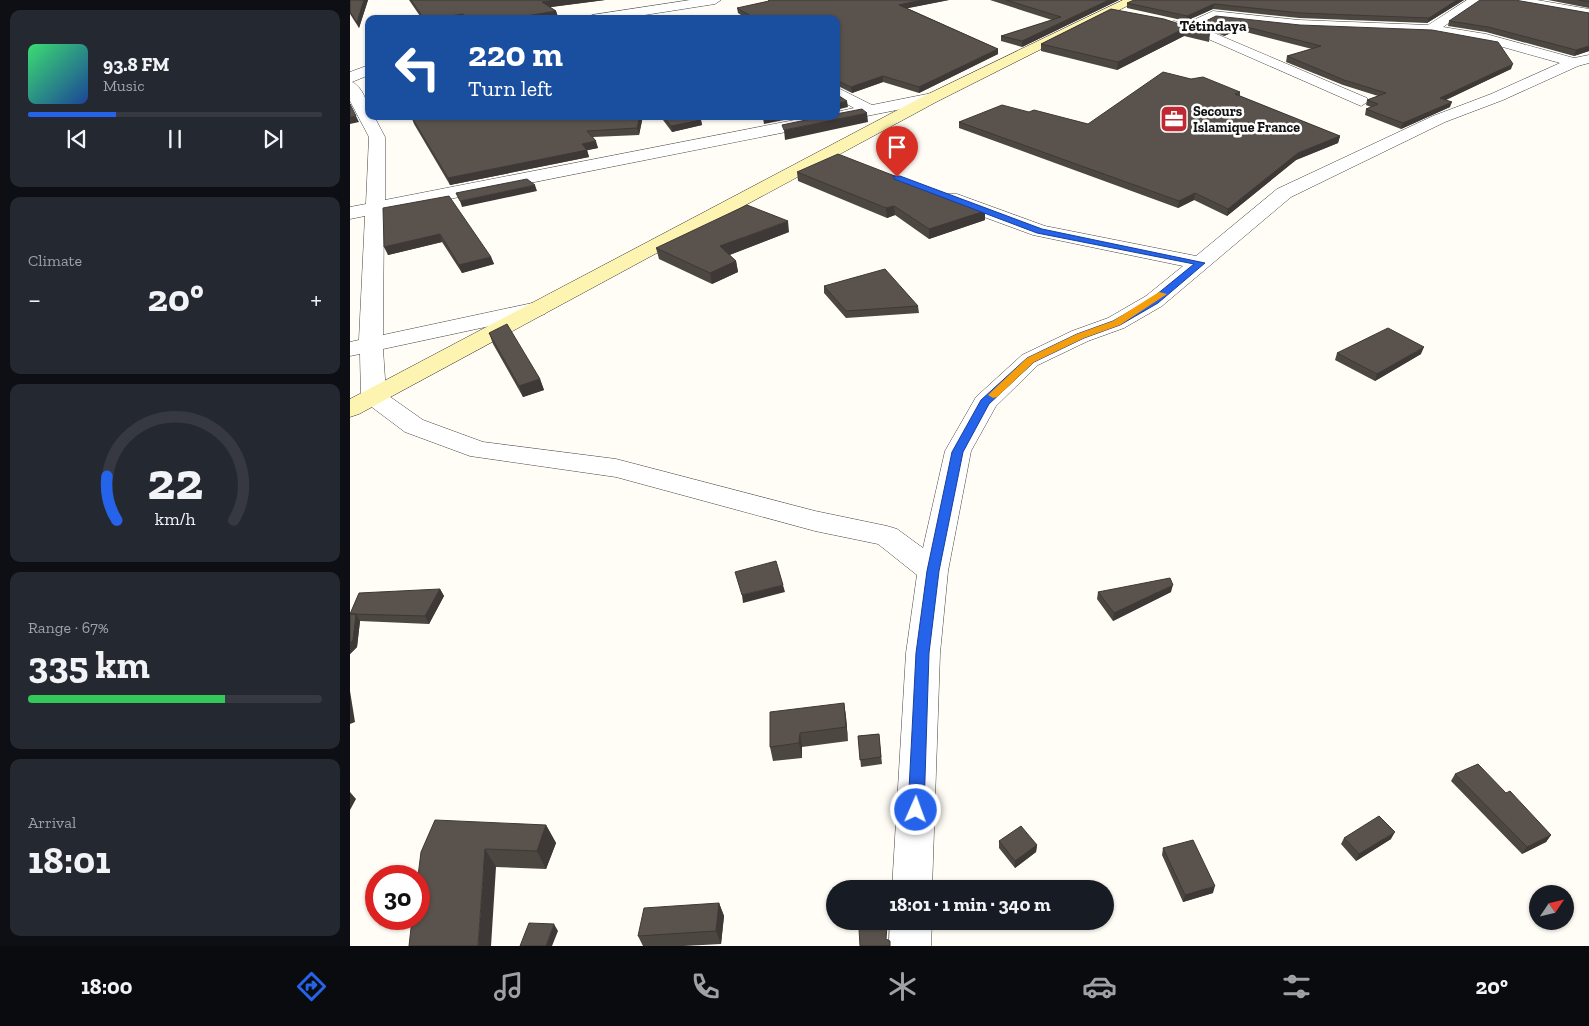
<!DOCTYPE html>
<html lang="en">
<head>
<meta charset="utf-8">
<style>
  :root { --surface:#171b24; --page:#242831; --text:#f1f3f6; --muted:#9ea1a6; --line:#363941; --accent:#2563eb }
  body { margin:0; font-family:"Zilla Slab",serif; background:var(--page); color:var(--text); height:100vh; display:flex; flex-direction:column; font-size:19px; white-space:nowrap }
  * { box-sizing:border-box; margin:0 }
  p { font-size:16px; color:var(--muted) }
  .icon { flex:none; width:28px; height:28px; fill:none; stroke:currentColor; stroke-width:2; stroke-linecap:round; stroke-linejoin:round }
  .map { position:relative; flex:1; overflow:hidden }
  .details { display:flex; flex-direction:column; gap:10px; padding:10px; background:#0d0f14; width:350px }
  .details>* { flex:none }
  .guide { position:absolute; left:15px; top:15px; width:475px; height:105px; border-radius:10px; box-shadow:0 1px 4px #0004; background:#1a4fa0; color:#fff; overflow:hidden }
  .needle { width:32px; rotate:55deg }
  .buttons { position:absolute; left:1179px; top:885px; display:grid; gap:10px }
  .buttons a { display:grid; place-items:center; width:45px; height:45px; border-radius:50%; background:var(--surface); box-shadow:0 1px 4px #0004; font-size:25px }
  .speed { position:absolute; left:15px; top:865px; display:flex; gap:10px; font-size:25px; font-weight:700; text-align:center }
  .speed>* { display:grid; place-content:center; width:65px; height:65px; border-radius:50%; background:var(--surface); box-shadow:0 1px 4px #0004; line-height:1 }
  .speed .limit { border:8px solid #d22; background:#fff; color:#111 }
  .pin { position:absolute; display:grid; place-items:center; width:42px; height:42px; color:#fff; margin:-51px -21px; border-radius:50% 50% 50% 0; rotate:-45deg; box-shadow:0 0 5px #0007 }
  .pin .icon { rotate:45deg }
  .me { position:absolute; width:55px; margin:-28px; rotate:2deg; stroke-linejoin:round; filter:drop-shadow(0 0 4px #0008) }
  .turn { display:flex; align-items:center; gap:18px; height:105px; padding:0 20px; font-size:22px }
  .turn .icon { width:65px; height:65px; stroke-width:2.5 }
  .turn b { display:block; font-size:35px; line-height:42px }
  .big { font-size:38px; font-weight:800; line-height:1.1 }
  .details .card { flex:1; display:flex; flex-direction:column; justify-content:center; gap:8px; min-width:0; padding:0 18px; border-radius:10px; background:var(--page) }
  .details .dial { align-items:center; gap:0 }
  .dial svg { height:130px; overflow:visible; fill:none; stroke:var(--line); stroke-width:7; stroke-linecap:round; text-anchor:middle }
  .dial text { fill:var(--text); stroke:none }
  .song { display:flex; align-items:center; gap:15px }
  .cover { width:60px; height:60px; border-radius:8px; background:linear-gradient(135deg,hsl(140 70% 55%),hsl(220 70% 35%)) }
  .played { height:5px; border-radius:2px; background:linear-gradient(90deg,var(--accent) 30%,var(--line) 30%) }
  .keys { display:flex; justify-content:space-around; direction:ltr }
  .heat { display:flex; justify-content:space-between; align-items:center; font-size:28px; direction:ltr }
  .charge { height:8px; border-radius:4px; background:linear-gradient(90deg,#34c759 67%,var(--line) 0) }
  .trip { position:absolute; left:476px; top:880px; width:288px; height:50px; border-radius:25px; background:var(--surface); box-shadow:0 1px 4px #0004; font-weight:800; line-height:50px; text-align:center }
  .dock { display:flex; height:80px; justify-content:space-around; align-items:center; background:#090b0e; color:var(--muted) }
  .dock .icon { width:35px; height:35px }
  .dock .current { color:var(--accent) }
  .dock b { font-size:22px; color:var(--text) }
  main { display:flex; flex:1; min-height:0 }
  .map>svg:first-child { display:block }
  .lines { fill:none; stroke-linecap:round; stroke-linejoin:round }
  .street-casing { stroke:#444; stroke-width:1 }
  .secondary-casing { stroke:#333; stroke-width:1 }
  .street { fill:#fff; fill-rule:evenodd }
  .secondary { fill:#fef4b1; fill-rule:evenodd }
  .wall { fill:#4d4742 }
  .shaded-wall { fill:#3e3936 }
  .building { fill:#59524d; stroke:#3e3936 }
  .route { fill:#2563eb; stroke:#184099 }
  .slow { fill:#f59e0b }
  .labels { text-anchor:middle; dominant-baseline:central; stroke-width:5; stroke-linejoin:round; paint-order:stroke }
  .far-poi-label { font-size:14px; font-weight:bold; fill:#111; stroke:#fff; text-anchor:start }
  .far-neighbourhood-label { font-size:15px; font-weight:bold; fill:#111; stroke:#fff }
</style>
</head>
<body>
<main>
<section class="details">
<div class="card">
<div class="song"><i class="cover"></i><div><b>93.8 FM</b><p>Music</p></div></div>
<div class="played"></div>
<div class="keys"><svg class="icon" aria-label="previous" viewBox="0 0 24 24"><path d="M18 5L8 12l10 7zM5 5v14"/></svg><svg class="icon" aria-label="pause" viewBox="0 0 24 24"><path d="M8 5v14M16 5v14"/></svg><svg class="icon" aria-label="next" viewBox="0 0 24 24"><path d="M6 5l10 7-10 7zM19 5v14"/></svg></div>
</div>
<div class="card"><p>Climate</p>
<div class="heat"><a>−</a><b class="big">20°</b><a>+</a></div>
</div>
<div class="card dial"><svg viewBox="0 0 100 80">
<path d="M14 69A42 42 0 1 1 86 69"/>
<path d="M14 69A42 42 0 0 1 8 42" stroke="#2563eb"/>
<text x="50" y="56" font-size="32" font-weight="700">22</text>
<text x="50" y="72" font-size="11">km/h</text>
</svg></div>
<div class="card"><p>Range · 67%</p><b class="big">335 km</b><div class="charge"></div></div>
<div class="card"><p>Arrival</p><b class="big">18:01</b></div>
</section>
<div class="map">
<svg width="1239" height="946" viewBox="0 0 1239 946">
  <rect width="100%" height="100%" fill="#fffdf5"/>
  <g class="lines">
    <defs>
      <path id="street" d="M340,0H371L365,4L269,19H236L242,15Z
        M1117,0H1132L1093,27L1136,34L1224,58L1239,55V63L1228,66L1153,100L1095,122L941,197L812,306L774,328L738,341L688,365L646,406L621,451L598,571L590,653L582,889H542L556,653L567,575L528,544L465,531L266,477L120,456L55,432L15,402L11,397L10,354L0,356V342L9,340L15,216L0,219V207L16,204L19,137L0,101V72L19,65V75L2,82C13,87 19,105 19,116H24L35,137V200L465,116H486V112L504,108L486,98V87L522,105L582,93L588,95L590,98L582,103L34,212L33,335L187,302L195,304L198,309L195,314L187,316L33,349L36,394L73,420L133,442L266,459L465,511L537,526L547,529L573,548L595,451L626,397L672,355L722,331L758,318L796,296L833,266L683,235L593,202L591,198L593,194H607L695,226L846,256L927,189L1083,116L1141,94L1210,63L1135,42L1081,33L949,28L865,19L850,27L1017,98L1019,101L1011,106L856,38L823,27L821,24L823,21L837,23L863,11L949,20L1078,25Z
        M1159,0H1187L1239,9V17L1165,4Z
        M540,921H582L581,946H539Z"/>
      <path id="secondary" d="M773,0H789L588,101L9,414L0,417V399L576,95Z"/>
    </defs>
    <use href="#street" class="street-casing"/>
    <use href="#secondary" class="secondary-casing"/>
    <use href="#street" class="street"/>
    <use href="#secondary" class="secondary"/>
  </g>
  <path class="wall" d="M0,0H18L9,28L0,14Z
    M59,0H255L200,7L206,11L208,17L199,19H72Z
    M599,0L557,8L648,49V54L569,93L533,82L502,93L486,85V19H397L388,13L387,8Z
    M640,0H769L672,47L651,41V36L702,20Z
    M1114,0L1077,23L949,18L863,9L836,21L777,8V3Z
    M1198,0H1239V8Z
    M1166,1L1239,13V51L1224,56L1136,32L1098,26L1099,21Z
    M761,9L860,34L859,42L834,36L767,70L691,51V44Z
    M866,16L1161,69L1096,100L1100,107L1051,129L1015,115L1016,109L1021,107L1016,105L1017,100L1028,96L993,85L936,62L937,56L962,49L888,30L874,36L853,27L854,22Z
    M890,92V96L990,136L988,143L946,160L877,216L844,200L828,208L609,128V122L679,112L738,124Z
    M61,116L93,118L293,116L289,135L243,137L248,148L237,150L239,157L100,185L64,124Z
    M310,116H348L351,120L352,125L322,132Z
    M447,172L635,211V220L579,239L545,215L537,218L448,181Z
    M33,208L141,257L144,264L112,273L92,242L38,255Z
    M439,232L379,255L386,261L388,272L362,284L309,259L306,248Z
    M474,286L568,306L569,313L496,318L474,293Z
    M139,333L190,379L194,390L173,397L143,344Z
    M987,353L1071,354L1025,381L985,360Z
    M90,589L94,596L79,624L10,621L7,647L0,654V613Z
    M748,592H821L763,621L747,599Z
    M494,703L496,717L498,741L452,747V758L423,761L420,747Z
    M529,734L532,764L511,767L508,736Z
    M1105,774L1156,793L1201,835L1196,842L1172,854L1101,781Z
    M196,825L206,843L196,869L146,867L68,876Z
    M994,838L1041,839L1006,861L991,844Z
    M649,841L687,845L686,852L665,868L649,848Z
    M813,848L863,893L833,902L812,855Z
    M369,903L374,916L371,944L334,946H293L288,936Z"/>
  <path class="shaded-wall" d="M14,0H18L9,28L7,23Z
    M206,0H255L194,8L192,2Z
    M572,0H599L549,10V5Z
    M759,0H769L672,47V41Z
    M1107,0H1114L1077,23L1079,18Z
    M864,4L863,9L836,21L837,16Z
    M206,11L208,17L199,19H159Z
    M113,14L114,19H81Z
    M889,25L888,30L874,36L875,31Z
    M835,28L834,36L767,70L768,62Z
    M1239,46V51L1224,56L1226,50Z
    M648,49V54L569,93V87Z
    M1163,64L1161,69L1089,103L1090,98Z
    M533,76V82L502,93L501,87Z
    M497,101L498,107L486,110V104Z
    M1102,102L1100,107L1051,129L1053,123Z
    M517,113L518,122L435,140L434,130Z
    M6,116L9,122L0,124V117Z
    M290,116H293L289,135L287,128Z
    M422,116H454L414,124L413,118Z
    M351,120L352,125L322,132L321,126Z
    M990,136L988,143L946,160L877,216L878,209L948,153Z
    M246,141L248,148L234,151L232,144Z
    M237,150L239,157L100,185L98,178Z
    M185,185L187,191L112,207L110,201Z
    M845,193L844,200L828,208L829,201Z
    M544,206L545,215L537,218L536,208Z
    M635,211V220L579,239V229Z
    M438,221L439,232L372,258L370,246Z
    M90,234L92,242L38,255L34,247Z
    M141,257L144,264L112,273L109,265Z
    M386,261L388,272L362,284L360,273Z
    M1074,347L1071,354L1025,381L1027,374Z
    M190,379L194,390L173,397L169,386Z
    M433,585L435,592L393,603L392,595Z
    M823,585L821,592L763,621L764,613Z
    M90,589L94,596L79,624L75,616Z
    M6,614L10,621L7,647L0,654V643Z
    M0,691L5,722L0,724Z
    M494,703L496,717L498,741L496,727Z
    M450,733L452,747V758L449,743Z
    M0,792L6,799L0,810Z
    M196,825L206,843L196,869L187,851Z
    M1045,832L1041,839L1006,861L1009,854Z
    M1201,835L1196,842L1172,854L1177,847Z
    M687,845L686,852L665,868V861Z
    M135,849L146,867L141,946H128Z
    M865,886L863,893L833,902L835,895Z
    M369,903L374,916L371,944L366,931Z
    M204,924L208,931L202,946H196Z"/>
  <path class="building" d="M0,0H14L7,23L0,12Z
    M61,0H206L192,2L206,11L159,19H114L113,14L81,19H74Z
    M418,0H572L549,5L648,49L569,87L533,76L501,87L486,80V19H406L387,8L419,1Z
    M656,0H759L672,41L651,36L711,17Z
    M784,0H1107L1079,18L950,13L864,4L837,16L777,3Z
    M1130,0H1165L1239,13V46L1226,50L1138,27L1099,21Z
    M1228,0H1239V2Z
    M761,9L814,19L860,34L835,28L768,62L691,44Z
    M866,16L950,25L1082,30L1148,42L1163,64L1090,98L1102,102L1053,123L1016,109L1028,104L1017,100L1036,93L994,80L937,56L971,46L889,25L875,31L854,22Z
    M813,72L841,79L853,77L890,92L885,94L990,136L948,153L878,209L845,193L829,201L609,122L652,105L679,112L684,110L738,124Z
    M486,94L497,101L486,104Z
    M0,104L6,116L0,117Z
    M512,109L517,113L434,130L432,125L475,116H486V114Z
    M61,116H91L93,118L104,116H290L287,128L237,131L246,141L232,144L237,150L98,178Z
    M313,116H348L351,120L321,126Z
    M488,154L635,211L579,229L544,206L536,208L447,172Z
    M177,179L185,185L110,201L106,193Z
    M99,196L141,257L109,265L90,234L34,247L33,208Z
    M397,205L438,221L370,246L386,261L360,273L306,248Z
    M535,269L568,306L496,311L474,286Z
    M157,324L190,379L169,386L139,333Z
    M1038,328L1074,347L1027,374L987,353Z
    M426,561L433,585L392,595L385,572Z
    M820,578L823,585L764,613L748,592Z
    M90,589L75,616L0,614L9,593Z
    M0,614H6L3,640L0,643Z
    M494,703L496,727L450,733L449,743L420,747V712Z
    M529,734L531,757L510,760L508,736Z
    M1128,764L1156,793L1160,791L1201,835L1177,847L1105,774Z
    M1029,816L1045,832L1009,854L994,838Z
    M85,820L196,825L187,851L135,849L128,946H59L62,919H69V876H68L71,852Z
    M671,826L687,845L665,861L649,841Z
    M843,840L865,886L835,895L813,848Z
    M369,903L366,931L288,936L294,908Z
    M179,923L204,924L196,946H170Z
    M537,926L536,939L540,941V946H510L509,929Z"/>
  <path class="route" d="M544,176H550L692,229L855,263L808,303L770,325L734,338L684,362L639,404L613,452L589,571L579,653L574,810L571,815L566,817L560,815L558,810L566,653L577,571L602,452L631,400L677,358L727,334L763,321L801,299L844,264L687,233L544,179Z"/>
  <path class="slow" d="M809,292L817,294L770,325L734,338L684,362L647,397L643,398L638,395L677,358L727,334L763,321Z"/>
  <defs>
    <symbol id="office-square" viewBox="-11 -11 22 22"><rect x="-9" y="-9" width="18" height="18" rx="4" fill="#c12932" stroke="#fff"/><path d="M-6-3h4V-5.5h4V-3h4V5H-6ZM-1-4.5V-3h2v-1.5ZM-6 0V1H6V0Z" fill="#fff"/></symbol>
  </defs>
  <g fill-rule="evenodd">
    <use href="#office-square" x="808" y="103" width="32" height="32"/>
  </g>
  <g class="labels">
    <g class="far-poi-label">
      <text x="843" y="111">Secours<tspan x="843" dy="16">Islamique France</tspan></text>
    </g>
    <g class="far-neighbourhood-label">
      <text x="863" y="26">Tétindaya</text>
    </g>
  </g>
</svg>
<div class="buttons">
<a><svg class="needle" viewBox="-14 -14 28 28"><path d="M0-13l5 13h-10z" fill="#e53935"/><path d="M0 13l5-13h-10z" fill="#9ea1a6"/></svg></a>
</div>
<div class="speed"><div class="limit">30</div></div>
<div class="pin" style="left:547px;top:177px;background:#d93025"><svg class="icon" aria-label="arrive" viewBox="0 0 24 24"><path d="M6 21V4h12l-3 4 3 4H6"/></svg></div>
<svg class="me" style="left:566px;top:810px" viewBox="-20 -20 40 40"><circle r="17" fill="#2563eb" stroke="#fff" stroke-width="3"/><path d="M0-11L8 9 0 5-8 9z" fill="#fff"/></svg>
<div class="trip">18:01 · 1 min · 340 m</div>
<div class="guide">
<div class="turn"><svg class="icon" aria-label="left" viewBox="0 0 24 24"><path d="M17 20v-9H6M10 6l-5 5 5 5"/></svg><div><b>220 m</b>Turn left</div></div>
</div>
</div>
</main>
<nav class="dock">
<b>18:00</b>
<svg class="icon current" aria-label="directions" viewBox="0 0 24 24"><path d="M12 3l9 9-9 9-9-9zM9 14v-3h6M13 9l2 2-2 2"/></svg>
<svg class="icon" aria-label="music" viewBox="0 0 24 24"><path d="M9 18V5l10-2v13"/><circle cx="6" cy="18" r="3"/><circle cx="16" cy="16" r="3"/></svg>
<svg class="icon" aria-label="phone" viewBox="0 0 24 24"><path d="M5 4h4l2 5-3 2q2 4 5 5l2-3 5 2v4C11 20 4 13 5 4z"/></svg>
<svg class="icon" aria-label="climate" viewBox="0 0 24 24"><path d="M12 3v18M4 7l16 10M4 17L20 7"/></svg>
<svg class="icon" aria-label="car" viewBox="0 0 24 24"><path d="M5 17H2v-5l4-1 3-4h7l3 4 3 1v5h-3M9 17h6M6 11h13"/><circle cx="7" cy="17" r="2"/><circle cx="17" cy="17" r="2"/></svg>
<svg class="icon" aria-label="filters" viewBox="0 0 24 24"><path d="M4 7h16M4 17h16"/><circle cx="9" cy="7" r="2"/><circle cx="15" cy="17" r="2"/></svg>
<b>20°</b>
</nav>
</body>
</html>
